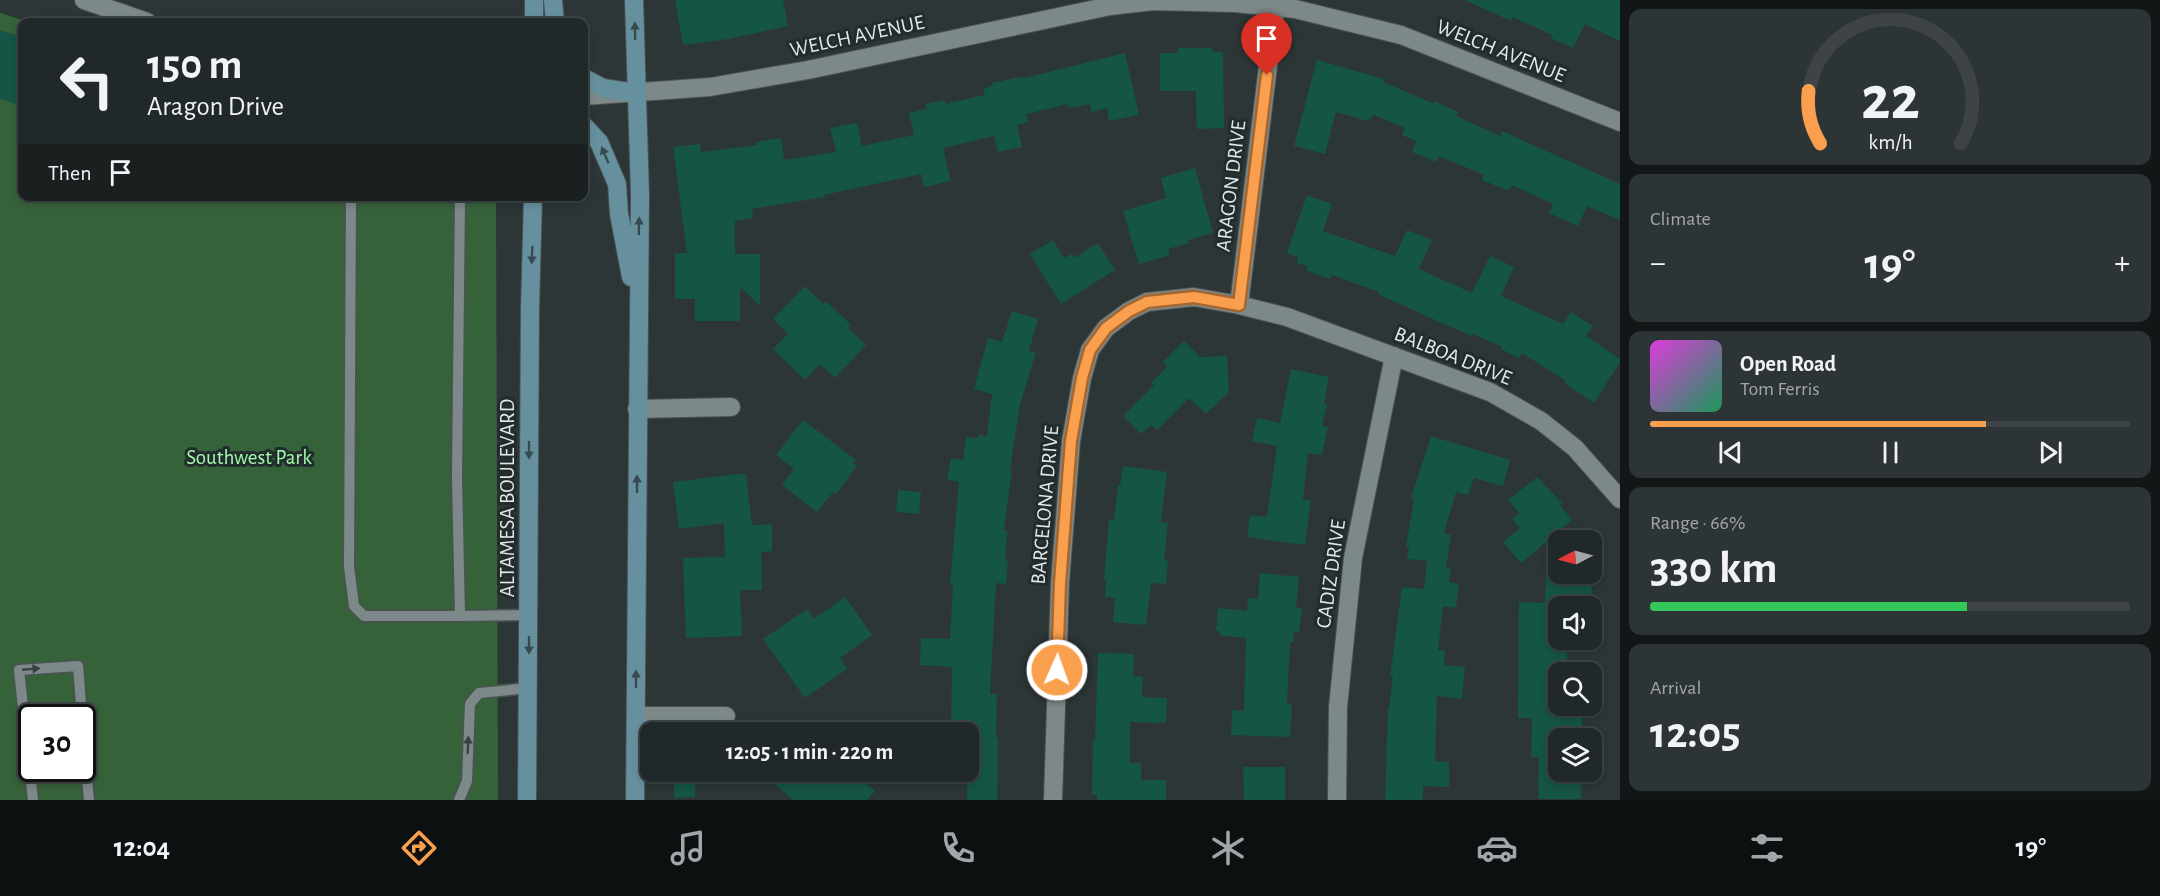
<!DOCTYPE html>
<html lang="en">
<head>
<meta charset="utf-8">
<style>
  :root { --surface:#212829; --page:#2d3435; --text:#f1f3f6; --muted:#a2a6a8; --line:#3e4446; --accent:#f99f4d }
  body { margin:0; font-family:"Alegreya Sans",sans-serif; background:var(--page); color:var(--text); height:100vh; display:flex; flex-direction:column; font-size:22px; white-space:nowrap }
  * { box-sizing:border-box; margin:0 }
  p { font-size:20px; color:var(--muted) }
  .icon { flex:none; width:33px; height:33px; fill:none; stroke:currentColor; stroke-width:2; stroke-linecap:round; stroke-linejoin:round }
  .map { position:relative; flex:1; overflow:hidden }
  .side { display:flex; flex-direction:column; gap:9px; padding:9px; background:#121617; width:540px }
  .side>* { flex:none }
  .banner { position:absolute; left:18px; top:18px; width:570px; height:183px; border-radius:12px; box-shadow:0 3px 9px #0003,0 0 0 2px var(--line); background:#212829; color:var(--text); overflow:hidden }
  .needle { width:39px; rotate:264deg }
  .buttons { position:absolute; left:1548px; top:530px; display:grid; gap:12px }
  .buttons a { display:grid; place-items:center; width:54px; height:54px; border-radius:12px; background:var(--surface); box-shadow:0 3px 9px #0003,0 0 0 2px var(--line); font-size:30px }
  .speed { position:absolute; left:18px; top:704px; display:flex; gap:12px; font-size:30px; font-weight:700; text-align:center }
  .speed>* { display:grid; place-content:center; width:78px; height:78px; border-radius:50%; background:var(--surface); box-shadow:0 3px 9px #0003,0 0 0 2px var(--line); line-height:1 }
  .speed .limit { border:3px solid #111; border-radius:9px; background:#fff; color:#111 }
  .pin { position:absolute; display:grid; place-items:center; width:51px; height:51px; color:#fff; margin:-62px -26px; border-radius:50% 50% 50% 0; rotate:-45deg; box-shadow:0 0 6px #0007 }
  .pin .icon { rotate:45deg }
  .me { position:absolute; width:66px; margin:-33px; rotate:2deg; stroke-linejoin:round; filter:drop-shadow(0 0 4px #0008) }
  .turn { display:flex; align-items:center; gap:21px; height:126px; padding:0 30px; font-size:27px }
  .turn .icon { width:78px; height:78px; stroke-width:2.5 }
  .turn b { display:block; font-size:42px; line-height:51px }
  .then { display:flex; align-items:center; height:57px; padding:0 30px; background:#0003; gap:12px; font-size:22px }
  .big { font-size:45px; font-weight:700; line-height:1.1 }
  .side .widget { flex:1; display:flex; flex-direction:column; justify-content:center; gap:9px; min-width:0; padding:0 21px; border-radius:12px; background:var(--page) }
  .side .dial { align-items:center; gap:0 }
  .dial svg { height:156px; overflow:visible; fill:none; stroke:var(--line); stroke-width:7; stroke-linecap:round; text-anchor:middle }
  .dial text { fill:var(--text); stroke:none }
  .song { display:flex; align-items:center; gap:18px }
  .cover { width:72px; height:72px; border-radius:9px; background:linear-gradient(135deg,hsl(300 70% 55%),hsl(150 70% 35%)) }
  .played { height:6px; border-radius:3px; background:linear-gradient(90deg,var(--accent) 70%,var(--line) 70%) }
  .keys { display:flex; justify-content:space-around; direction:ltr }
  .heat { display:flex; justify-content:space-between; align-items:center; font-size:33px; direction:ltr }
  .charge { height:9px; border-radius:4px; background:linear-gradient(90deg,#34c759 66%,var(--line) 0) }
  .trip { position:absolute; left:640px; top:722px; width:339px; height:60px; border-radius:12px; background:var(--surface); box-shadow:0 3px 9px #0003,0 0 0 2px var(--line); font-weight:700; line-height:60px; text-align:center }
  .dock { display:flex; height:96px; justify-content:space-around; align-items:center; background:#0d1010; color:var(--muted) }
  .dock .icon { width:42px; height:42px }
  .dock .selected { color:var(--accent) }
  .dock b { font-size:27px; color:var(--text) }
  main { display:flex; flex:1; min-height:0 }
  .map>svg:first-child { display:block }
  .green { fill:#36623a; fill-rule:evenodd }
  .building { fill:#155546 }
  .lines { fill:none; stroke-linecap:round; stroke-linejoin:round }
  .service-casing { stroke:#4a5253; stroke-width:13 }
  .minor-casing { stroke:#4a5253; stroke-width:20 }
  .tertiary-casing { stroke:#4a5253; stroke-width:20 }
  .secondary-casing { stroke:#4a5253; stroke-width:20 }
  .service { stroke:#7d8889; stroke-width:10 }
  .minor { stroke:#7d8889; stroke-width:18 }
  .tertiary { stroke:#7d8889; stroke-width:18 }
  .secondary { stroke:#67909f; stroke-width:18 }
  .oneway { fill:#374a4f }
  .oneway2 { fill:#394344 }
  .route-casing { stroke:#a26732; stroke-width:15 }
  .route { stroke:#f99f4d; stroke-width:10 }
  .labels { text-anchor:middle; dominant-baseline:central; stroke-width:6; stroke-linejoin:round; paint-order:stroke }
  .street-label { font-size:21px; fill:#e2e8e9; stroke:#222c2d }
  .park-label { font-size:21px; fill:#a1fba8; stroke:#222c2d }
</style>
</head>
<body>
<main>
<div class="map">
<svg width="1620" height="800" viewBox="0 0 1620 800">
  <rect width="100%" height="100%" fill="#2c3637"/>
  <path class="green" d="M0,13L29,22H22V196L496,197L498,800H0ZM32,717H82V768H32Z"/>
  <path class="building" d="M675,0H783L788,26L728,39L683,45Z
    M1465,0H1620V41L1585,24L1573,48L1551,38L1552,35L1513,17L1511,21Z
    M0,30L22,37V106L0,99Z
    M1178,48H1212L1213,52H1223L1224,128L1197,129L1196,91H1160V53H1178Z
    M1125,53L1139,115L1109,121L1107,108L1091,112L1090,104L1069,108L1068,104L1026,114L1028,122L1017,125L1022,147L998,152L994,136L943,148L951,181L924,187L921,174L824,195L825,197L752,209L753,218L735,221V254H760V306L740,287V321H695V299H675V253H687L673,147L700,144L701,152L757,145L756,142L781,138L784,160L836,152L830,128L857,123L862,146L914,135L909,113L927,109L925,104L945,100V104L985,95L983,89L993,86L992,83L1021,77V79Z
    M1317,60L1384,79L1383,82L1434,104V101L1458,112L1456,116L1500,136L1502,131L1620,184V220L1587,206L1578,226L1549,213L1553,204L1512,185L1509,191L1482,180L1484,175L1439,156L1436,162L1412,152L1416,141L1402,135L1405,128L1374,115L1367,121L1336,112L1325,154L1294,146Z
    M1195,168L1213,233L1188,240L1189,243L1168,249L1170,255L1139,264L1123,211L1166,198L1161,178Z
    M1307,195L1332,204L1323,231L1395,256L1407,230L1432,240L1419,269L1472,293L1490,256L1514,267L1501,296L1563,324L1571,312L1593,326L1586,336L1620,359V362L1594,403L1564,383L1566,381L1522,353L1519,358L1501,349L1502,347L1473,334L1472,336L1435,320L1378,294L1379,292L1332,275L1330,279L1307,271L1308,266L1297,263L1298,257L1287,253Z
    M1053,240L1064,258L1072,254L1074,258L1098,243L1115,270L1061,304L1030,254Z
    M805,286L823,304L826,301L851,325L848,328L866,345L835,378L820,364L805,380L773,349L788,334L773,319Z
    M1012,311L1038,319L1029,351L1036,352L1020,405L1010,469H1012L1004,530H1007L1005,561H1008L1006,584L996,583L990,694H997L996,738H998L997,800H967L969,732H951L952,667L920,665L921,638L950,639L953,585L950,584L959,482L947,480L951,458L963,460L966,437L977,438L978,435L987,436L992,394L974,389L988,338L1002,342Z
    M1184,341L1200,357L1227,356L1229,392L1206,414L1189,398L1157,430L1151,425L1141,434L1123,416L1154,385L1151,383L1167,367L1163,362Z
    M1291,369L1329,377L1324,403L1327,404L1322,426L1328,427L1322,455L1308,453L1303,499L1311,500L1305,545L1247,537L1250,515L1267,517L1277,446L1252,441L1257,418L1280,423Z
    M803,420L856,460L853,463L857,466L836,494L833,492L817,512L782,485L794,469L776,455Z
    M1431,436L1510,460L1503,486L1474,478L1468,495L1456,492L1444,533L1451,535L1446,568L1451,569L1449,582L1459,584L1456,608L1443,606L1438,650L1445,651L1444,665L1465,667L1462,699L1437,696L1435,761L1449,762V787L1423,786V800H1385L1388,708H1389L1393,677H1390L1402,587L1424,589L1427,561L1407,559L1409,547L1406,546L1414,499L1411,498Z
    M1123,466L1167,472L1161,522L1168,523L1164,560L1168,561L1166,584L1151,583L1146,625L1113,622L1115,598L1105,597L1106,579H1104L1109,519L1114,520L1118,485L1120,486Z
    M738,474H746L752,525L772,524V551L761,552L762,590H740L742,636L686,638L683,558L725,557L724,523L679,529L673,482Z
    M1537,477L1562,503L1560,505L1572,520L1521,563L1503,542L1520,528L1512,519L1519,513L1508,500Z
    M898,490L921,492L919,514L896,512Z
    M1260,573L1299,577L1296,608H1302L1299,632H1294L1293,642H1290L1287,704L1292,705L1290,737L1231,735L1232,710L1244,711L1246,638L1219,635L1220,631H1216L1218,608L1247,611L1248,598L1258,599Z
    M1546,573H1592L1591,606H1558V646H1567V672H1558V705H1582V738H1558V771H1581V799H1538L1539,757H1531L1532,718H1518L1519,602L1545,603Z
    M845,597L872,635L840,658L847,669L805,698L763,639L807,609L814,619Z
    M1098,653L1134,654L1133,676L1143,677L1142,697L1167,698L1166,723L1130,722V763H1141V780H1166V800H1097V795H1092L1093,740H1095Z
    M1243,767H1285V800H1244Z
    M758,771H850L875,791L867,800H794Z
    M674,776H695V797L674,798Z"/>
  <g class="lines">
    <defs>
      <path id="service" d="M351,196L349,567L354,606L364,616H460
        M460,196L457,478L460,616L529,615
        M82,724L89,800
        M33,800L19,670L78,666L82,717
        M459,800L467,781L470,704L479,693L529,688"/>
      <path id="minor" d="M1239,305L1276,0
        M637,409L731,407
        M636,716H726
        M1053,800L1060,583L1071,441L1082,378L1090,350L1106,328L1129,311L1147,302L1194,297L1239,305L1287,317L1490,392L1541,421L1575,448L1620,499
        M1337,800L1338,707L1353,558L1394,356"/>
      <path id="tertiary" d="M84,0L147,22
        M584,96L710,87L808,70L1110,6L1153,1L1235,3L1295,9L1401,35L1620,122"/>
      <path id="secondary" d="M534,0V22
        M553,0L555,22
        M634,0L640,195L635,800
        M584,78L603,88L636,93
        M584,126L599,142L617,184L619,214L631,277
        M527,800L530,308L533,196"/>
    </defs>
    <use href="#service" class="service-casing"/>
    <use href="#minor" class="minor-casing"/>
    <use href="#tertiary" class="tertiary-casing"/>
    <use href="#secondary" class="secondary-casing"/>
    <use href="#service" class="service"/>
    <use href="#minor" class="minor"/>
    <use href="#tertiary" class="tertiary"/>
    <use href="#secondary" class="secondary"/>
  </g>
  <defs><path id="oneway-solid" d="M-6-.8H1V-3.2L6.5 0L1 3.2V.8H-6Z" transform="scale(1.5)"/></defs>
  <g class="oneway">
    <use href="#oneway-solid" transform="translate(635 31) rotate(-91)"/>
    <use href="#oneway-solid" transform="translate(605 155) rotate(-113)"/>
    <use href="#oneway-solid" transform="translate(639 226) rotate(-89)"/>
    <use href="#oneway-solid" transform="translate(532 255) rotate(92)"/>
    <use href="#oneway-solid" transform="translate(529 450) rotate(90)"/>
    <use href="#oneway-solid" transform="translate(637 484) rotate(-90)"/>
    <use href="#oneway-solid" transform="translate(529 645) rotate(90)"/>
    <use href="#oneway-solid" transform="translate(636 679) rotate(-90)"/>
  </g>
  <g class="oneway2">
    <use href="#oneway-solid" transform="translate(31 669) rotate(-5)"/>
    <use href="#oneway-solid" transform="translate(468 745) rotate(-88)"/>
  </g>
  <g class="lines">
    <defs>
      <path id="route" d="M1057,670L1060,583L1071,441L1082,378L1090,350L1106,328L1129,311L1147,302L1194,297L1239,305L1267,75"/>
    </defs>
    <use href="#route" class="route-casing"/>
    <use href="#route" class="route"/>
  </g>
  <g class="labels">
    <g class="street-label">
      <text transform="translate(857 36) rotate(-12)">WELCH AVENUE</text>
      <text transform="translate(1501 51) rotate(22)">WELCH AVENUE</text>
      <text transform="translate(1231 186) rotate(-83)">ARAGON DRIVE</text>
      <text transform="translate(1453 356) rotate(22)">BALBOA DRIVE</text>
      <text transform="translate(507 498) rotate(-90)">ALTAMESA BOULEVARD</text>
      <text transform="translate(1045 505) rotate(-85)">BARCELONA DRIVE</text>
      <text transform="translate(1331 574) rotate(-82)">CADIZ DRIVE</text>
    </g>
    <g class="park-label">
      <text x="249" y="457">Southwest Park</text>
    </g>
  </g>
</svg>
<div class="buttons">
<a><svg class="needle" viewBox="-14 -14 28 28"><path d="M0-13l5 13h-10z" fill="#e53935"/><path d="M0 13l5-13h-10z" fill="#a2a6a8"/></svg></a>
<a><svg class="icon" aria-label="sound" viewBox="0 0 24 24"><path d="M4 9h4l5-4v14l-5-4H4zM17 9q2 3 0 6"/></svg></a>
<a><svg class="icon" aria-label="search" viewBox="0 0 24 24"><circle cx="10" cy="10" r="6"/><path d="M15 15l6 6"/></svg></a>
<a><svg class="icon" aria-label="layers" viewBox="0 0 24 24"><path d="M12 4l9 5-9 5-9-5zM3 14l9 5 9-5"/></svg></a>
</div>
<div class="speed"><div class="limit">30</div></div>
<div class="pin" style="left:1267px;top:75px;background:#d93025"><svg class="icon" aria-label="arrive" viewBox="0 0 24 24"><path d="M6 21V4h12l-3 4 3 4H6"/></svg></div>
<svg class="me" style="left:1057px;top:670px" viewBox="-20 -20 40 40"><circle r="17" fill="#f99f4d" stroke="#fff" stroke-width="3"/><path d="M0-11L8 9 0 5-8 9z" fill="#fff"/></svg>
<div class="trip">12:05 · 1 min · 220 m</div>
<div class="banner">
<div class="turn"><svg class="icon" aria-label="left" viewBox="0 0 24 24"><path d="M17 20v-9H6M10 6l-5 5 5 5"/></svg><div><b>150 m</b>Aragon Drive</div></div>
<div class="then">Then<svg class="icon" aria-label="arrive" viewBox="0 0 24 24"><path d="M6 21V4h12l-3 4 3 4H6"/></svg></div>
</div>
</div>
<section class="side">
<div class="widget dial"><svg viewBox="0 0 100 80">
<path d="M14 69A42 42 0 1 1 86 69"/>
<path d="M14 69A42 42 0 0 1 8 42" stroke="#f99f4d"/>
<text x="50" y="56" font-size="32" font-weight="700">22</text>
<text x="50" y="72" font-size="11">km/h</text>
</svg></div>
<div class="widget"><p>Climate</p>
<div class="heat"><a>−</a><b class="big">19°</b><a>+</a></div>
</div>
<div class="widget">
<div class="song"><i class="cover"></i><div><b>Open Road</b><p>Tom Ferris</p></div></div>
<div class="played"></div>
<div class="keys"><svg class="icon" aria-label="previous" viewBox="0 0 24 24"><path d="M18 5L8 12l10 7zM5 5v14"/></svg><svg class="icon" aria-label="pause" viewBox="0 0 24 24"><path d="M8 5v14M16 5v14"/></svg><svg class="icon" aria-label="next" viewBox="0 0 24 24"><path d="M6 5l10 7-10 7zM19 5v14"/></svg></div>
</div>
<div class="widget"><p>Range · 66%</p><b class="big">330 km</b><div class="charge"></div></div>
<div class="widget"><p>Arrival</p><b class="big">12:05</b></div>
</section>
</main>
<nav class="dock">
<b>12:04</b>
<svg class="icon selected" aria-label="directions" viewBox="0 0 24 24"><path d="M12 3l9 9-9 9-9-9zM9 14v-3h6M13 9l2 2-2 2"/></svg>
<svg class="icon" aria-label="music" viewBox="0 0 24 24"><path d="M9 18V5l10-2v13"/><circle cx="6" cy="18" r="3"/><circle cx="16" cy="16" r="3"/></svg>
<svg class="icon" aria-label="phone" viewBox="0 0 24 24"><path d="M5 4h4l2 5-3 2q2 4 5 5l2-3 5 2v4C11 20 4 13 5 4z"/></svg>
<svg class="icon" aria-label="climate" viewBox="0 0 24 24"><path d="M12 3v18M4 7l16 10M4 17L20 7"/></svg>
<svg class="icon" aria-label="car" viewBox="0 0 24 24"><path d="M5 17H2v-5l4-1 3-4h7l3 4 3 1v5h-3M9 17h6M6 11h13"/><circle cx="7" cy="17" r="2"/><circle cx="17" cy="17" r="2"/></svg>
<svg class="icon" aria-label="filters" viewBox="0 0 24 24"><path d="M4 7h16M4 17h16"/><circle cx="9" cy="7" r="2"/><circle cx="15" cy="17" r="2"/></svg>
<b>19°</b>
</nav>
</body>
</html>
